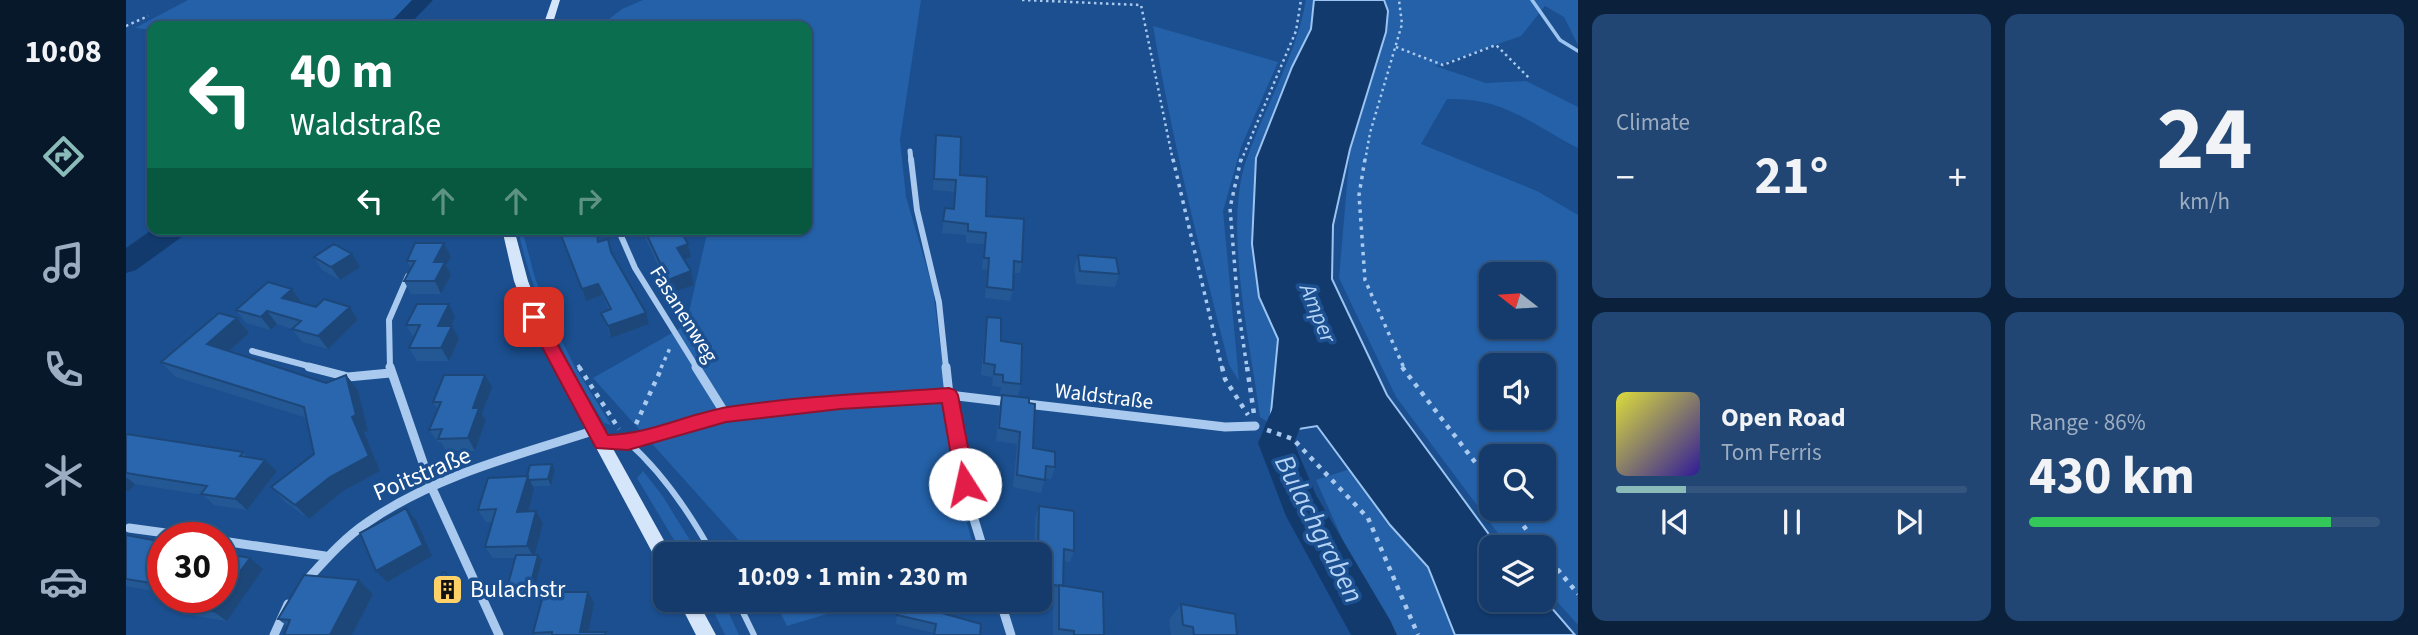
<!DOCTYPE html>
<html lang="en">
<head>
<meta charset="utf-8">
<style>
  :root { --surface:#143b6b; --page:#214673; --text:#f1f3f6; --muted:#9dadc1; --line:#33557e; --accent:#8bbbb9 }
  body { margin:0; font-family:"Source Sans 3",sans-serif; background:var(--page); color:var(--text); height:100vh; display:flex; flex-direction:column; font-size:26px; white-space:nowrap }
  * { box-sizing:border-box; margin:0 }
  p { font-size:23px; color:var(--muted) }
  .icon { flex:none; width:38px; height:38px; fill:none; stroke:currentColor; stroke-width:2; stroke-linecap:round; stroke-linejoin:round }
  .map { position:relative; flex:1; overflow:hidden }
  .sheet { display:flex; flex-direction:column; gap:14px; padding:14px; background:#0b203b; width:840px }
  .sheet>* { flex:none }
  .guide { position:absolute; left:21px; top:21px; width:665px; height:214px; border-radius:14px; box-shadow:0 2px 5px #0004,0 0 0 2px var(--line); background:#0b6e4f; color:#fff; overflow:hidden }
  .needle { width:46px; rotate:287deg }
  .buttons { position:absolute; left:1353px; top:262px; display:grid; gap:14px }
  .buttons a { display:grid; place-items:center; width:77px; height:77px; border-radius:14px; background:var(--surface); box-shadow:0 2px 5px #0004,0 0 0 2px var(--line); font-size:35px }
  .speed { position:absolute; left:21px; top:522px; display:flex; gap:14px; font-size:35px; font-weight:700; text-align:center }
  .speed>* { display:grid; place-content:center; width:91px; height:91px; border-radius:50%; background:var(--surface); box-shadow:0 2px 5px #0004,0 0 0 2px var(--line); line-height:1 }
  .speed .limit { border:10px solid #d22; background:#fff; color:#111 }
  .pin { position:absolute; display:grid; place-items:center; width:60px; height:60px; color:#fff; margin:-30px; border-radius:14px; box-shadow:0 4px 10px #0006 }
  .me { position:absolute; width:77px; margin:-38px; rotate:350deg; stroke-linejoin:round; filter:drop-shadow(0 0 5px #0008) }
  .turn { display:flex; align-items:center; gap:24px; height:147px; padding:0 28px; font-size:32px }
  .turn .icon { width:91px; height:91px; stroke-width:2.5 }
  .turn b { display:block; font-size:49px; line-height:60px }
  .lanes { display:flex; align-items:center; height:66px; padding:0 28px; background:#0003; justify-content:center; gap:35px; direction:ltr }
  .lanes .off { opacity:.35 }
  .big { font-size:52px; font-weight:700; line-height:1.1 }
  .sheet .tile { flex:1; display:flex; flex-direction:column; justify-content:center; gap:10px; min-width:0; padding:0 24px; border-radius:14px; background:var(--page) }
  .sheet .dial { align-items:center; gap:0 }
  .dial b { font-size:91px; line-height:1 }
  .song { display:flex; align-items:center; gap:21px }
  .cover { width:84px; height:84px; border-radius:10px; background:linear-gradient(135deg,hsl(60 70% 55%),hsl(250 70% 35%)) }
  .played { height:7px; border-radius:4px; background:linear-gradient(90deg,var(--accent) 20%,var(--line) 20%) }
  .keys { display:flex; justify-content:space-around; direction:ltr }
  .heat { display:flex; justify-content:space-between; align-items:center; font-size:38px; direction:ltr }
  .charge { height:10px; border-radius:5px; background:linear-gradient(90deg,#34c759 86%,var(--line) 0) }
  .sheet .tiles { flex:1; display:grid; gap:14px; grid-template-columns:repeat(2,1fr) }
  .trip { position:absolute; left:527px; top:542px; width:399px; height:70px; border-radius:14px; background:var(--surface); box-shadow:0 2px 5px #0004,0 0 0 2px var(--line); font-weight:700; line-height:70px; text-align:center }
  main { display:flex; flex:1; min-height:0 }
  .dock { display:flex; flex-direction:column; width:126px; justify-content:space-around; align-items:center; background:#08182b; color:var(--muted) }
  .dock .icon { width:49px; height:49px }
  .dock .active { color:var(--accent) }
  .dock b { font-size:32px; color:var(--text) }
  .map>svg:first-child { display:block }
  .green { fill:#2461a8; fill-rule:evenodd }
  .water { fill:#123a6d; stroke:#9cc4f0; stroke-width:2 }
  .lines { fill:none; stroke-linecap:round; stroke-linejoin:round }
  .stream { stroke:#9cc4f0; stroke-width:3.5 }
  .river { fill:#123a6d; fill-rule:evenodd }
  .path-far2 { stroke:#a9c9ee; stroke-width:2.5; stroke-dasharray:2.5 3.5; stroke-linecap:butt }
  .path-far1 { stroke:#a9c9ee; stroke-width:3.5; stroke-dasharray:3.5 5; stroke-linecap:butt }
  .path { stroke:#a9c9ee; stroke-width:4.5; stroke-dasharray:4.5 6; stroke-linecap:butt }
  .lane { stroke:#a9c9ee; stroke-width:6 }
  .street-far2 { stroke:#a9c9ee; stroke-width:5 }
  .street-far1 { stroke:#a9c9ee; stroke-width:6 }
  .street { stroke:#a9c9ee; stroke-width:9 }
  .secondary { fill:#d6e6fa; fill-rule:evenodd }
  .wall { fill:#245895 }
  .shaded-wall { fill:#1d4779 }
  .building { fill:#2a66ad; stroke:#1d4779; stroke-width:2 }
  .route { fill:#e11d48; stroke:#92132f; stroke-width:2 }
  .labels { text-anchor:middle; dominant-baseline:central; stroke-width:7; stroke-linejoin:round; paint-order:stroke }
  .street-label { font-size:21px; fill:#fff; stroke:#1b4f8f }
  .water-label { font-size:23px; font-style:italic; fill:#b5d3f5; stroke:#1b4f8f }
  .near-street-label { font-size:24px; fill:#fff; stroke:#1b4f8f }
  .near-poi-label { font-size:24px; fill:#fff; stroke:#1b4f8f; text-anchor:start }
  .near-water-label { font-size:28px; font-style:italic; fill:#b5d3f5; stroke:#1b4f8f }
</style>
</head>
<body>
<main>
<nav class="dock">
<b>10:08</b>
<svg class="icon active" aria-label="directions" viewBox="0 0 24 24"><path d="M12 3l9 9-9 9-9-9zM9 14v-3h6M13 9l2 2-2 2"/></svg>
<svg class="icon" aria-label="music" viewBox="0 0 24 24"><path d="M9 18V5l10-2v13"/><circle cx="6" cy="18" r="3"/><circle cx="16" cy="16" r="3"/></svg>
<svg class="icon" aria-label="phone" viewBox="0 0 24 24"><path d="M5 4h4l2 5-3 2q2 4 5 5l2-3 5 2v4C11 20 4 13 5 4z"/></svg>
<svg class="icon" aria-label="climate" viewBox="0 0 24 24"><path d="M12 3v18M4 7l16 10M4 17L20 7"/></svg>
<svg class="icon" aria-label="car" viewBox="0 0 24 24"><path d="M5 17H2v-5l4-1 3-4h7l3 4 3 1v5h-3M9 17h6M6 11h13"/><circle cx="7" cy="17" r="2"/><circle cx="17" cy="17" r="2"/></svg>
</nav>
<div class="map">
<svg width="1452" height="635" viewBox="0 0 1452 635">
  <rect width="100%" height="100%" fill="#1b4f8f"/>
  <path class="green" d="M62,0H294L280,16L229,26H26V30L9,28Z
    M517,0H795L774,140L780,197L807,289L833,495L850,555H626L467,378L560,325L582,229H681V26H474L496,9Z
    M1180,0H1188L1185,29L1166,67L1130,158L1126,244L1133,297L1152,339L1144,423L1134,417C1125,345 1097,228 1120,161C1138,107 1170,57 1180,0Z
    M1258,0H1452V45L1438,17L1419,6L1395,36L1309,66L1360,83L1400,81L1452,107V148C1405,124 1378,97 1321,99L1295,144L1411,191L1452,215V625L1418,587V548H1383L1270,397L1213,278L1224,149L1260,32L1262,11ZM1365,275H1418V327H1365ZM1365,366H1418V418H1365ZM1365,457H1418V509H1365Z
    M1027,26L1152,62L1115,147L1097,211L1113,381L1103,365C1074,252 1046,140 1027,26Z
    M392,229H396L409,278L424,317L449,367L485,425L478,423C441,362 406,300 392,229Z
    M1224,469L1264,525L1302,567L1329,635H1259L1190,480Z
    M517,471L536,495L573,555H557L511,478Z
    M582,600H597L613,635H599Z
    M648,600H748L661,626Z"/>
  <path class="water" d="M1188,0H1258L1262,11L1260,32L1224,149L1207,225L1206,279L1261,395L1373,548H1365V600L1418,599L1449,635H1329L1302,567L1264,525L1191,426L1160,431L1144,423L1152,339L1133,297L1126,244L1130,158L1166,67L1185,29Z"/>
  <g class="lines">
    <path class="stream" d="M1406,0L1434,40L1452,51"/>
    <path class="river" d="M286,0H307L282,26H261Z
      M27,229H61L57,236L10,270L0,273V248Z
      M1177,378L1189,382L1194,392L1181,411L1168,443L1190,495L1264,620L1271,635H1225L1160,516L1132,443C1143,419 1150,387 1177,378Z"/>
    <path class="path-far2" d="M896,0L1015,5L1047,161
      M0,26L22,16
      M1270,47L1317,65L1370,45L1403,78
      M1115,161L1170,31L1175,0
      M1239,161L1244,133L1276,24L1273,0"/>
    <path class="path-far1" d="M1047,159L1096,368
      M1115,159L1104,208L1112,307L1121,368
      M1239,159L1233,195L1239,280L1278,368
      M452,365L454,368
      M535,368L544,348"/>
    <path class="path" d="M453,367L493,429
      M1096,367L1099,379L1122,415
      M1121,367L1128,414
      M1276,367L1365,483
      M510,424L536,367
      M1141,430L1167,439L1242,518L1292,635
      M1385,509L1414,548
      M1418,553L1452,594"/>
    <path class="lane" d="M502,442C538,474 564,513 587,555
      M611,600L628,635"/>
    <path class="street-far2" d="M784,151L785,161"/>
    <path class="street-far1" d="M785,159L791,210L813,302L820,368
      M492,229L509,268L571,368
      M126,351L190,368
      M264,368L263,320L282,276"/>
    <path class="street" d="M183,367L222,377L264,373
      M264,367L305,486L373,635
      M570,367L600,415
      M820,367L823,395L882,402
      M901,404L1099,427L1129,426
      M477,443C521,440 560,421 603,414C675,402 750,399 823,395L844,506L859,555
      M3,528L69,537
      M96,541L199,556
      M180,581C199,560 218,538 242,522C310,475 392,455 470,430
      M874,600L885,635
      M148,635L162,604"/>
    <path class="secondary" d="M426,0H434L426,26H417Z
      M376,229H388L402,281L421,330L545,553L546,555H539V567L533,565L407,330L388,281Z
      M552,600H571L590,635H570Z"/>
  </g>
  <path class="wall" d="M809,147L834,175L860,216L896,262L894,273H888L887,290L884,301L859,298L861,270L856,269L858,244L840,243V235L816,233L819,208L828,209L829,192L807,190Z
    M435,229H471L473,241L486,253L520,313L523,324L485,338L475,313L483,310L476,295L460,301L439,247Z
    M515,229H554L562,244L565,257L558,259L565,271L568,285L545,293Z
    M952,255L993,274L989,287L950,284L948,269Z
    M188,257L234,267L214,280L196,270Z
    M325,257L320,265L325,275L315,294H285L278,281L285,268L281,261Z
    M166,289L175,302L174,303L190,307H224L232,320L202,349L176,342L166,329L151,324L145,330L120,323L110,310Z
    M329,317L325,326L333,339L323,361H291L283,348L288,338L280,325Z
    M861,317L875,341L895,384L892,396L874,394L875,387L866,386L867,377L855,375L859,329Z
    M123,333L103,351L200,383L220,375L232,390L242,431L238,432L254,471L217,491L183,519L159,502L145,487L188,454L181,418L50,377L35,362Z
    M366,387L356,414L360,420L349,451H320L315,442H312L303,430L312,410L307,402Z
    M876,395L903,403L907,448L929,467L925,479L919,478L915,493L887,487L891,444L870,441L873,408Z
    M0,434L117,452L122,457L139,460L151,471L121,510L88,505L77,495L9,484L2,492H0Z
    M429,470L425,486H407L408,489L402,511L417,523L408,555L416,560L406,600H383L379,595L390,558H367L359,547L366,522H360L352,510L401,476Z
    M913,506L948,551L944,562L938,561L937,586L978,635H927V599L928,597L914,594V555H908L909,518Z
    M0,535L37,542V593L0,586Z
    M137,569L101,621L63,615L47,604Z
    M247,594L226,635H158L161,626L152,619Z
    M468,603L462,632H480L481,635H409L407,633Z
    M1055,604L1111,635H1045L1043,620Z
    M798,608L855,624L808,633L770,624L771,615Z"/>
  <path class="shaded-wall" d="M318,243L325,257L320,265L325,275L315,294L309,281L308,262Z
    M562,244L565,257L554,261L551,248Z
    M226,254L234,267L214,280L205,267Z
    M565,271L568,285L545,293L542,280Z
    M472,284L476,295L460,301L456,289Z
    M166,289L175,302L166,311L156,298Z
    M323,304L329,317L319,339L312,326Z
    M224,307L232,320L202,349L192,336Z
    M141,311L151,324L145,330L135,317Z
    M520,313L523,324L485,338L482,326Z
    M111,318L123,333L94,359L81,344Z
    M326,326L333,339L323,361L315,348Z
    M220,375L232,390L242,431L238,432L254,471L217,491L183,519L169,505L226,417Z
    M359,375L366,387L356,414L360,420L349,451L342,438L347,408Z
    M139,460L151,471L121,510L109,499Z
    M426,464L429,470L425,486L422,479Z
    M402,476L408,489L399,524L391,512Z
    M0,477L9,484L2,492L0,491Z
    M280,508L290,520L306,556L261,582L250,571Z
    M410,511L417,523L408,557L401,546Z
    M412,555L416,560L406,600L402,594Z
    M124,558L137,569L101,621L86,611Z
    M319,572L324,577L331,592L318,600L313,594Z
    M233,580L247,594L226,635H204Z
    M462,592L468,603L462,635L454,632Z"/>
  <path class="building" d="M810,135L835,137L834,175L861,177L860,216L898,219L896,262L888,261L887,290L861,287L863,258H858L860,233L842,231V224L817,221L819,208L828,209L830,180L808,179Z
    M435,229H470L472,242L482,239L485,252L520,313L482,326L475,313L485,309L472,284L456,289L435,235Z
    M518,229H554L562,244L551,248L565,271L542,280Z
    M289,243H318L308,262H319L309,281H278L289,261H281Z
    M208,244L226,254L205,267L188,257Z
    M952,255L990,258L993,274L954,271Z
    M142,282L166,289L156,298L190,307L198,299L224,307L192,336L166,329L175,321L141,311L135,317L110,310Z
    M291,304H323L312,326H326L315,348H283L294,325H280Z
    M93,313L111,318L81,344L200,383L220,375L230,415L226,417L243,456L204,477L169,505L145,487L188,454L178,407L35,362Z
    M861,317L875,318V341L896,344L895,384L877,382V375L868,374L869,365L858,363Z
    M318,375H359L347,408H353L342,438L312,439L316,429L303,430L315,402H307Z
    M876,395L903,398V403L909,404L907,448L929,452V467L920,466L919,480L891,475L894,432L873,428Z
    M0,434L117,452L114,456L139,460L109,499L75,494L81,486L0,473Z
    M426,464L422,479L403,480L401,476L404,465Z
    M402,476L391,512L410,511L401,546L359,547L370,509L352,510L362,478Z
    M913,506L948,511V551L938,549L937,586L933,585V586L914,582V555H912Z
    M280,508L297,545L250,571L234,533Z
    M0,535L37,542V585L0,579Z
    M96,553L124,558L96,596Z
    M390,555H412L402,594L379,595Z
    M319,572L327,587L313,594L307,580Z
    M178,575L233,580L204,635H158L164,620L152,619Z
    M933,585L977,592L978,635H948V631L933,629Z
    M418,592H462L454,632H480L479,635H426V632L407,633Z
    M53,597H96L86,611L47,604Z
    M774,600H799L798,608L855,624L854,635H808L810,624L771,615Z
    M1055,604L1109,614L1111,635H1068L1067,627L1057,625Z"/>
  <path class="route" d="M408,311L414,313L482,435C524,434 561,414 602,407C675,396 750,393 823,388L829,390L832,395L849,484L846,489L839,492L833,489L830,484L816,403L714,409L600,422L502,450L470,448L400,317Z"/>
  <defs>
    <symbol id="building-square" viewBox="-11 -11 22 22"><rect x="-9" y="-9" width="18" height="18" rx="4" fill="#ffd166" stroke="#1b4f8f"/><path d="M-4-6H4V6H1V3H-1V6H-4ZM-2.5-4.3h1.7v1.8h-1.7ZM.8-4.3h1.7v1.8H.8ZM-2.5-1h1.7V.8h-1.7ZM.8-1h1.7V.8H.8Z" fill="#111"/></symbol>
  </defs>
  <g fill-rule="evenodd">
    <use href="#building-square" x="304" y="572" width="35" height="35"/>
  </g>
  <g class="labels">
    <g class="street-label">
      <text transform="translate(558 314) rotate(58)">Fasanenweg</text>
      <text transform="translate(978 396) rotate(7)">Waldstraße</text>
    </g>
    <g class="water-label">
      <text transform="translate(1192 313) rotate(68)">Amper</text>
    </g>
    <g class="near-street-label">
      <text transform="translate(296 474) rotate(-23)">Poitstraße</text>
    </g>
    <g class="near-poi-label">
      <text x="344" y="589">Bulachstr</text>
    </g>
    <g class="near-water-label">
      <text transform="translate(1193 529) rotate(63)">Bulachgraben</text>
    </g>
  </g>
</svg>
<div class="buttons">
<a><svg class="needle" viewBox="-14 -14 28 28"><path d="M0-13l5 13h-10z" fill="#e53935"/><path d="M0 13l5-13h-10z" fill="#9dadc1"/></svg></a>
<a><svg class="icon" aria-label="sound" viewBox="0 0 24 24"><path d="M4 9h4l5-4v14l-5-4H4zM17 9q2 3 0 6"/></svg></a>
<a><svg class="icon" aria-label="search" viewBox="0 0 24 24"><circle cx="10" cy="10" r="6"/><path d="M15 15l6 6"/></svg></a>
<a><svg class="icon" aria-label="layers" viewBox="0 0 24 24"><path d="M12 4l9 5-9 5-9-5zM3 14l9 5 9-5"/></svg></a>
</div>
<div class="speed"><div class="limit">30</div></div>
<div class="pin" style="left:408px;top:317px;background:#d93025"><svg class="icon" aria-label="arrive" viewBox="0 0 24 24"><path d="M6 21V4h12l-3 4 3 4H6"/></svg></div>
<svg class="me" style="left:839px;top:484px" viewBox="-20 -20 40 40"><circle r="19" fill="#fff"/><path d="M0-13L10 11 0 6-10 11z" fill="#e11d48"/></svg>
<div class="trip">10:09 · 1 min · 230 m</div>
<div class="guide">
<div class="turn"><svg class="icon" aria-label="left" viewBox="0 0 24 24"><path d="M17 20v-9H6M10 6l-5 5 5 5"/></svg><div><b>40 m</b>Waldstraße</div></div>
<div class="lanes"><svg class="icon" aria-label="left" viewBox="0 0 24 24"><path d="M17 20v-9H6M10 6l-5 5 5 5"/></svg><svg class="icon off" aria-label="ahead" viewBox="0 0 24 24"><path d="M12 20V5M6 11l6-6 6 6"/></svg><svg class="icon off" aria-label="ahead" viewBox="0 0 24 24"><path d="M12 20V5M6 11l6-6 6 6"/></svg><svg class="icon off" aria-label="right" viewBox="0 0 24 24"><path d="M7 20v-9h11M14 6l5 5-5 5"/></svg></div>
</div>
</div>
<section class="sheet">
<div class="tiles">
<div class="tile"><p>Climate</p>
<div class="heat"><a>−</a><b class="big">21°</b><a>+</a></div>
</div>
<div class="tile dial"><b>24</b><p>km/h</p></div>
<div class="tile">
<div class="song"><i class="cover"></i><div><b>Open Road</b><p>Tom Ferris</p></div></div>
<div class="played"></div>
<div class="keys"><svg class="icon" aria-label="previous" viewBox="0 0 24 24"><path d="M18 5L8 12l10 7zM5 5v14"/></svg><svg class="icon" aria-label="pause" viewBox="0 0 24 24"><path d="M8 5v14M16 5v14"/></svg><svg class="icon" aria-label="next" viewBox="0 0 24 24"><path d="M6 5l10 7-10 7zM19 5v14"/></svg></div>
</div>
<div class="tile"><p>Range · 86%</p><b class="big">430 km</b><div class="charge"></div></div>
</div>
</section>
</main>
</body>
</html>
